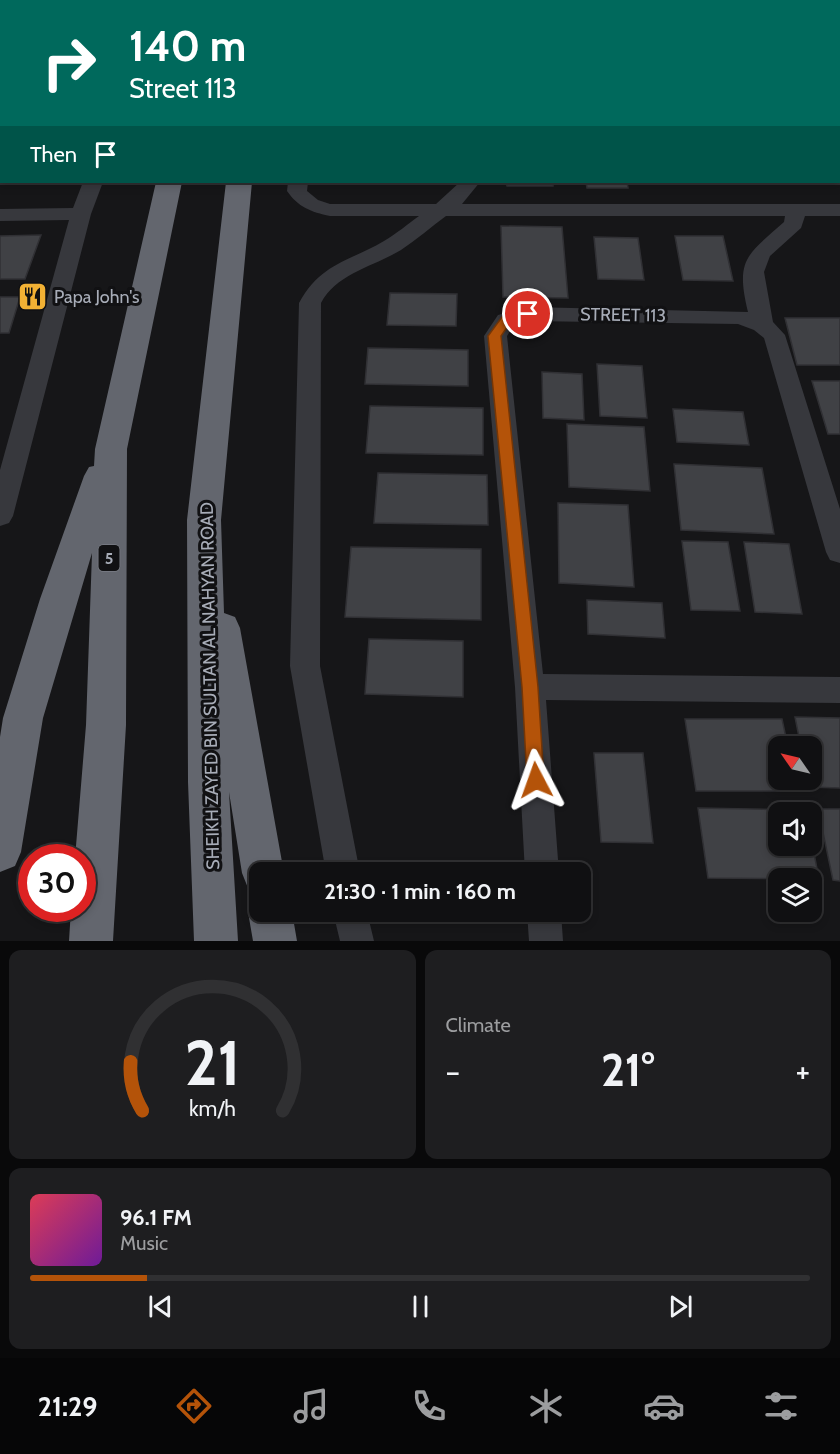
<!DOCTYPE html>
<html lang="en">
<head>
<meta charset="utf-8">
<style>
  :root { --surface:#101012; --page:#1e1e20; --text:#f1f3f6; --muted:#9c9d9f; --line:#303032; --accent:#b45309 }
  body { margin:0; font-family:Cabin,sans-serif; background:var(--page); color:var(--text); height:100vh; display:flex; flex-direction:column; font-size:22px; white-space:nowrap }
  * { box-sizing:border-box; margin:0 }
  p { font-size:20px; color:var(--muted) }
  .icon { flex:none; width:33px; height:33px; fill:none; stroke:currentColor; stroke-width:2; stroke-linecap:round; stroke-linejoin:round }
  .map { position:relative; height:941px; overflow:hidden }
  .details { display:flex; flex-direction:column; gap:9px; padding:9px; background:#09090a; flex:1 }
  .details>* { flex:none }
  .top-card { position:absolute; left:0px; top:0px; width:840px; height:183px; box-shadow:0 3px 9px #0003,0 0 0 2px var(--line); background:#00695c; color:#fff; overflow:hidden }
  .needle { width:39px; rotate:304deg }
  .buttons { position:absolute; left:768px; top:736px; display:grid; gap:12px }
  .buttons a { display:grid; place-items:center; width:54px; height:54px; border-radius:12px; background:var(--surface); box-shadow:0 3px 9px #0003,0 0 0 2px var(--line); font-size:30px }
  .speed { position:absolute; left:18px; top:844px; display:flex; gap:12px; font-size:30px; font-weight:700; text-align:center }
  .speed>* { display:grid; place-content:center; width:78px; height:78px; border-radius:50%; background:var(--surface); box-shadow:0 3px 9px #0003,0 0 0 2px var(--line); line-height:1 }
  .speed .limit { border:9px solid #d22; background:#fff; color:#111 }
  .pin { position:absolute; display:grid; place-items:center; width:51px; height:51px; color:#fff; margin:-26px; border:3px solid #fff; border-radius:50%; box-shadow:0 2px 6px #0007 }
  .me { position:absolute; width:66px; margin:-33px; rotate:356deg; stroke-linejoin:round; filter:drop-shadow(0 0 4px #0008) }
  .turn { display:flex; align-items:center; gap:21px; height:126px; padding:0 30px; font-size:27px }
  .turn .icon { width:78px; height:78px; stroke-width:2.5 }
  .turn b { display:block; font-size:42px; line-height:51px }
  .then { display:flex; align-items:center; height:57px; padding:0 30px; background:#0003; gap:12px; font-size:22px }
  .big { font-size:45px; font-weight:700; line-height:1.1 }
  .details .tile { flex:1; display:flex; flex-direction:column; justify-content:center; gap:9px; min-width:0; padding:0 21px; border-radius:12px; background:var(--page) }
  .details .dial { align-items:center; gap:0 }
  .dial svg { height:156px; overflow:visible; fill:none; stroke:var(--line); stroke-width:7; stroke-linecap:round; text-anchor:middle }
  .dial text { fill:var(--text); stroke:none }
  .song { display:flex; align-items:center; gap:18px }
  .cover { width:72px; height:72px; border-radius:9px; background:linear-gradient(135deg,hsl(350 70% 55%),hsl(280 70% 35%)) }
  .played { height:6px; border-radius:3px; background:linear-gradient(90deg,var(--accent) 15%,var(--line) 15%) }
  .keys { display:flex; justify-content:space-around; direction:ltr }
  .heat { display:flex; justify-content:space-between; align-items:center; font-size:33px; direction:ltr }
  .details .tiles { flex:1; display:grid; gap:9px; grid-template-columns:1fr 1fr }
  .tile:last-child { grid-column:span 2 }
  .trip { position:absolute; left:249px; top:862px; width:342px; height:60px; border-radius:12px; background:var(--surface); box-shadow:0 3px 9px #0003,0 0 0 2px var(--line); font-weight:700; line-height:60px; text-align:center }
  .tab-bar { display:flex; height:96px; justify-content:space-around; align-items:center; background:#060607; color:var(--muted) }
  .tab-bar .icon { width:42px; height:42px }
  .tab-bar .selected { color:var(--accent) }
  .tab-bar b { font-size:27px; color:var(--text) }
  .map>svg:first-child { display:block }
  .building { fill:#404145; stroke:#303034; stroke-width:1.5 }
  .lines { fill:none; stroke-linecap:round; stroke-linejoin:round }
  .minor { fill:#37383d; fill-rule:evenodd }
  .highway { fill:#63666e; fill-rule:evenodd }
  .route { fill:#b45309; stroke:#753606; stroke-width:1.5 }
  .labels { text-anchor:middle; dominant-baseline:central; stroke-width:6; stroke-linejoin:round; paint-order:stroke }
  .shield { fill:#111113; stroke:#7b7e86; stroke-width:1.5 }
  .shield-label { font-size:16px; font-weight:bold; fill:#a8adb8 }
  .poi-label { font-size:18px; fill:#a8adb8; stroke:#111113; text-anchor:start }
  .street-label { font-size:18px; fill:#a8adb8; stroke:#111113 }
</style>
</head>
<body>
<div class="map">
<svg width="840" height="941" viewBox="0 0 840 941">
  <rect width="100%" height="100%" fill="#161618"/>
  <path class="building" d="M22,0H81L21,2Z
    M573,0H630V2H573Z
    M685,0H740V2H686Z
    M506,182H553V186H507Z
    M586,182H627L628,188H587Z
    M501,226L562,227L568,298L503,297Z
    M0,236L41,235L25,279H0Z
    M675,236H723L733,281L683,280Z
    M594,237L638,238L644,280L598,279Z
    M390,293L457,294L456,326L387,325Z
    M0,297H20L9,333H0Z
    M785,318H840V365H797Z
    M368,348L468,350V386L365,384Z
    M597,364L642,366L647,418L600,416Z
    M542,372L582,374L584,420L543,418Z
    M812,381H840V434H828Z
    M370,406L483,408V455L366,453Z
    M673,409L743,412L749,445L677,442Z
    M567,424L644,427L650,491L569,487Z
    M674,464L762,468L774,534L681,530Z
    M378,473L487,475L488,525L374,523Z
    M558,503L628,505L634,587L559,583Z
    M682,541L728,542L740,611L691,610Z
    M744,542L789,544L802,614L755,612Z
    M351,547L481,549V620L345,617Z
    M587,600L662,603L665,638L588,634Z
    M369,639L463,641V697L365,694Z
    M795,717L840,718V788L809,787L807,780H812V747H801Z
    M685,719H782L788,747H778V780H796L798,791H696Z
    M594,753H643L653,843L601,842Z
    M698,808L805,810V813H778V846H812V843L819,879L708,878Z
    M818,809H840V881L833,880Z"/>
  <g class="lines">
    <path class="minor" d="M127,0H143L126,2Z
      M153,0H169L152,2Z
      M311,0H327V2H311Z
      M460,0H476V2H460Z
      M650,0H666V2H650Z
      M838,61H840V71H838Z
      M83,182H103L91,214L13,516L9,523L0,526V470L69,220L0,221V209L73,208Z
      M288,182H308L307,191L318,200L330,204H436L460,182H480L462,204H840V216H805L801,228L770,256L764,272L773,322L785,335L840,509V563L830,560L826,552L764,338L754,330L738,324L528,321L514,325L507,336L543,674L840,677V703L546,700L559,873H525L515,687L484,336L498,315L528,307L748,312C735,259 747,255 784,222L785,216H446C431,227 416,240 401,250C373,267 337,273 321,303L320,666L360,873H326L290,666L299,303C321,263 348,262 384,241C396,234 408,224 419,216H330C311,212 298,207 287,191Z
      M333,912H367L374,941H340Z
      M527,912H561L563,941H529Z"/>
    <path class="highway" d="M165,0H187V2H165Z
      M196,0H218V2H196Z
      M263,0H285V2H263Z
      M156,182H182L127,449L126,725L113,941H69L71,909H82V858H75L86,725L92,553L43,718L21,852L15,866L0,872V737L3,718L40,599L84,476L89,467L94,466L95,449Z
      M226,182H252L221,520L224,613L235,617L240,628L284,873H260V892L248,888L242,873L229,792L238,941H194L188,782L187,520Z
      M260,895V912H292L297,941H253L248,912L254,897Z"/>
  </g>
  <path class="route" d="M528,310L532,311V317L510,323L501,336L538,687L544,780L542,786L536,788L530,786L527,780L522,687L488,336L502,317Z"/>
  <defs>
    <symbol id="restaurant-square" viewBox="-11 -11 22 22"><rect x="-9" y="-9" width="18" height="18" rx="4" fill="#f2b134" stroke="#111113"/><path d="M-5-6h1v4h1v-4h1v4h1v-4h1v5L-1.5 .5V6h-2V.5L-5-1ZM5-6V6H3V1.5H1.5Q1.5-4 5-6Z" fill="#111"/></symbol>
  </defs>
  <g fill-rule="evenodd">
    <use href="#restaurant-square" x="16" y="280" width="33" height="33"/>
  </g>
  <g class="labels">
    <rect class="shield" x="98.5" y="545" width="21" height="26" rx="4.5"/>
    <g class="shield-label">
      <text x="109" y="558">5</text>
    </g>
    <g class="poi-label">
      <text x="54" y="297">Papa John's</text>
    </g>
    <g class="street-label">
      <text transform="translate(623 315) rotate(1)">STREET 113</text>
      <text transform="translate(210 686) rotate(-91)">SHEIKH ZAYED BIN SULTAN AL NAHYAN ROAD</text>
    </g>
  </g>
</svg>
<div class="buttons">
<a><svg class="needle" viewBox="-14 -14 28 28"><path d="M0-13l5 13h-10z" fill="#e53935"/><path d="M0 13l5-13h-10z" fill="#9c9d9f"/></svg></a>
<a><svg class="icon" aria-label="sound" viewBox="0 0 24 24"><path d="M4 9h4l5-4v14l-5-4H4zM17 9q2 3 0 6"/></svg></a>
<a><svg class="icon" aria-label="layers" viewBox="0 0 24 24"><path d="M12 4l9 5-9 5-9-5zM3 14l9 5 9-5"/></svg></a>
</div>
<div class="speed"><div class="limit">30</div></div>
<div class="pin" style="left:528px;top:314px;background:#d93025"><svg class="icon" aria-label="arrive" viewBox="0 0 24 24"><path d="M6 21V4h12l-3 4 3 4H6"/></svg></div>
<svg class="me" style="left:536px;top:780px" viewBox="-20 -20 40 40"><path d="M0-17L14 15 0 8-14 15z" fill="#b45309" stroke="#fff" stroke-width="4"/></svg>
<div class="trip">21:30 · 1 min · 160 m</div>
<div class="top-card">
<div class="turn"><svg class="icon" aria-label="right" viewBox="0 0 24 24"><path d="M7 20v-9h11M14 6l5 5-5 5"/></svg><div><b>140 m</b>Street 113</div></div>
<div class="then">Then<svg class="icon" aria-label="arrive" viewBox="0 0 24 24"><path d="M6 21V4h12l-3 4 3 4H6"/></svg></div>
</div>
</div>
<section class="details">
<div class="tiles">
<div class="tile dial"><svg viewBox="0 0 100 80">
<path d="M14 69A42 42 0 1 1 86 69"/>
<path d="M14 69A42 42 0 0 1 8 44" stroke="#b45309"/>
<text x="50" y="56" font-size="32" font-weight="700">21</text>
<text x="50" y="72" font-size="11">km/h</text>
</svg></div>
<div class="tile"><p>Climate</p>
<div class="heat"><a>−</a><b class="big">21°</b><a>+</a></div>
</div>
<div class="tile">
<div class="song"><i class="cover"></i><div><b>96.1 FM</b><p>Music</p></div></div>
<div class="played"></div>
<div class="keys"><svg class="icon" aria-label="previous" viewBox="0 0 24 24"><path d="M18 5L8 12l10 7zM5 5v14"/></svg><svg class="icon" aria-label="pause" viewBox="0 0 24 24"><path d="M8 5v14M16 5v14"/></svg><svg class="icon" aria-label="next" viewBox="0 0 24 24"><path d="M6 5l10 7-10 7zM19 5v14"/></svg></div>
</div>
</div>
</section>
<nav class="tab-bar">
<b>21:29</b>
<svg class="icon selected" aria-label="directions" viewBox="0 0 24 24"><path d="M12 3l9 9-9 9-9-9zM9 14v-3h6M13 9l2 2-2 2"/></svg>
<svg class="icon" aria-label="music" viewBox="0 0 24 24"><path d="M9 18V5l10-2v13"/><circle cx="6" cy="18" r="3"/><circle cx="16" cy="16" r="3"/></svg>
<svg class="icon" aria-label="phone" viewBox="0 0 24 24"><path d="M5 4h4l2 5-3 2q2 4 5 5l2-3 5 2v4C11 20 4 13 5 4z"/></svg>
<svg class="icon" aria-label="climate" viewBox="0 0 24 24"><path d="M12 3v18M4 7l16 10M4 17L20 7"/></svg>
<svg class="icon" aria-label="car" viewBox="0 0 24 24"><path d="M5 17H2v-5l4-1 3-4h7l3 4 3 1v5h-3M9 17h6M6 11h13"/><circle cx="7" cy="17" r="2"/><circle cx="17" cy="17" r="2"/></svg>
<svg class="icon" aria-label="filters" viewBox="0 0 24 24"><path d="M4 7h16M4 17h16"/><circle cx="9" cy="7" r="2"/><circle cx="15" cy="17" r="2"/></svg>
</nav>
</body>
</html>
